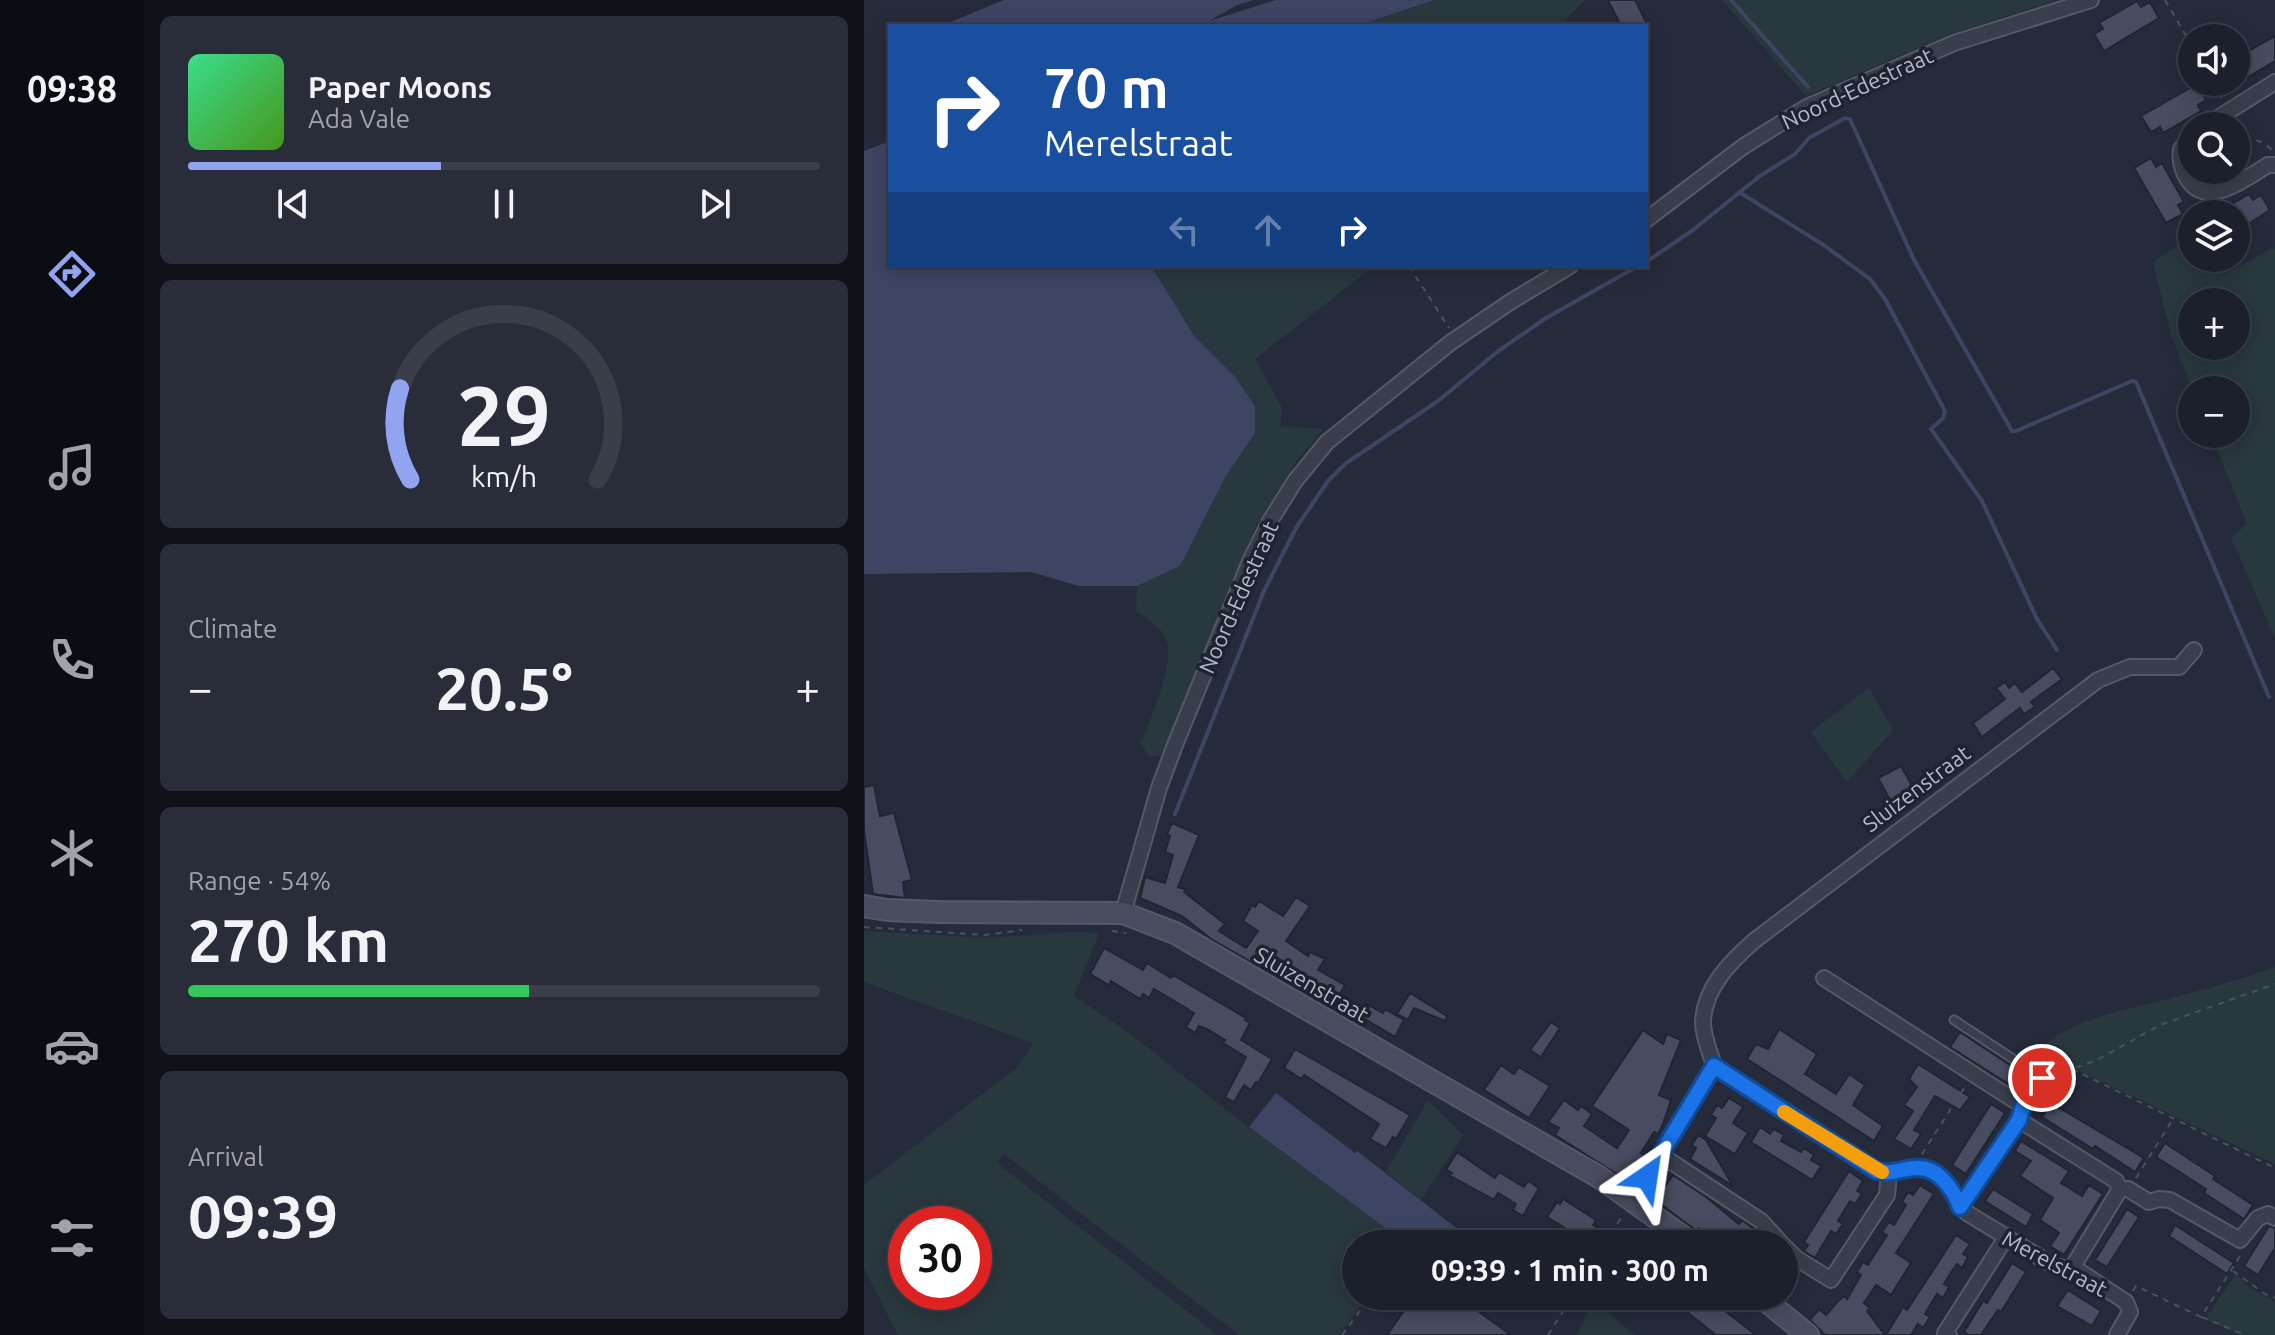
<!DOCTYPE html>
<html lang="en">
<head>
<meta charset="utf-8">
<style>
  :root { --surface:#1c202d; --page:#292d39; --text:#f1f3f6; --muted:#a0a3aa; --line:#3a3e49; --accent:#92a4f0 }
  body { margin:0; font-family:Ubuntu,sans-serif; background:var(--page); color:var(--text); height:100vh; display:flex; flex-direction:column; font-size:30px; white-space:nowrap }
  * { box-sizing:border-box; margin:0 }
  p { font-size:26px; color:var(--muted) }
  .icon { flex:none; width:44px; height:44px; fill:none; stroke:currentColor; stroke-width:2; stroke-linecap:round; stroke-linejoin:round }
  .map { position:relative; flex:1; overflow:hidden }
  .drawer { display:flex; flex-direction:column; gap:16px; padding:16px; background:#0f1219; width:720px }
  .drawer>* { flex:none }
  .top-card { position:absolute; left:24px; top:24px; width:760px; height:244px; border-radius:0px; box-shadow:0 4px 20px #0003,0 0 0 2px var(--line); background:#1a4fa0; color:#fff; overflow:hidden }
  .controls { position:absolute; left:1314px; top:24px; display:grid; gap:16px }
  .controls a { display:grid; place-items:center; width:72px; height:72px; border-radius:50%; background:var(--surface); box-shadow:0 4px 20px #0003,0 0 0 2px var(--line); font-size:40px }
  .speed { position:absolute; left:24px; top:1206px; display:flex; gap:16px; font-size:40px; font-weight:700; text-align:center }
  .speed>* { display:grid; place-content:center; width:104px; height:104px; border-radius:50%; background:var(--surface); box-shadow:0 4px 20px #0003,0 0 0 2px var(--line); line-height:1 }
  .speed .limit { border:12px solid #d22; background:#fff; color:#111 }
  .pin { position:absolute; display:grid; place-items:center; width:68px; height:68px; color:#fff; margin:-34px; border:4px solid #fff; border-radius:50%; box-shadow:0 2px 8px #0007 }
  .me { position:absolute; width:88px; margin:-44px; rotate:32deg; stroke-linejoin:round; filter:drop-shadow(0 0 6px #0008) }
  .turn { display:flex; align-items:center; gap:28px; height:168px; padding:0 24px; font-size:36px }
  .turn .icon { width:104px; height:104px; stroke-width:2.5 }
  .turn b { display:block; font-size:56px; line-height:68px }
  .lanes { display:flex; align-items:center; height:76px; padding:0 24px; background:#0003; justify-content:center; gap:40px; direction:ltr }
  .lanes .off { opacity:.35 }
  .big { font-size:60px; font-weight:600; line-height:1.1 }
  .drawer .card { flex:1; display:flex; flex-direction:column; justify-content:center; gap:12px; min-width:0; padding:0 28px; border-radius:12px; background:var(--page) }
  .drawer .dial { align-items:center; gap:0 }
  .dial svg { height:208px; overflow:visible; fill:none; stroke:var(--line); stroke-width:7; stroke-linecap:round; text-anchor:middle }
  .dial text { fill:var(--text); stroke:none }
  .song { display:flex; align-items:center; gap:24px }
  .cover { width:96px; height:96px; border-radius:12px; background:linear-gradient(135deg,hsl(150 70% 55%),hsl(100 70% 35%)) }
  .played { height:8px; border-radius:4px; background:linear-gradient(90deg,var(--accent) 40%,var(--line) 40%) }
  .keys { display:flex; justify-content:space-around; direction:ltr }
  .heat { display:flex; justify-content:space-between; align-items:center; font-size:44px; direction:ltr }
  .charge { height:12px; border-radius:6px; background:linear-gradient(90deg,#34c759 54%,var(--line) 0) }
  .trip { position:absolute; left:478px; top:1230px; width:456px; height:80px; border-radius:40px; background:var(--surface); box-shadow:0 4px 20px #0003,0 0 0 2px var(--line); font-weight:600; line-height:80px; text-align:center }
  main { display:flex; flex:1; min-height:0 }
  .tab-bar { display:flex; flex-direction:column; width:144px; justify-content:space-around; align-items:center; background:#0b0d12; color:var(--muted) }
  .tab-bar .icon { width:56px; height:56px }
  .tab-bar .current { color:var(--accent) }
  .tab-bar b { font-size:36px; color:var(--text) }
  .map>svg:first-child { display:block }
  .green { fill:#29383e; fill-rule:evenodd }
  .water { fill:#3d4563 }
  .lines { fill:none; stroke-linecap:round; stroke-linejoin:round }
  .stream { stroke:#3d4563; stroke-width:4 }
  .building { fill:#474c60; stroke:#212533; stroke-width:2 }
  .lane-casing { stroke:#555967; stroke-width:11 }
  .street-casing { stroke:#555967; stroke-width:18 }
  .secondary-casing { stroke:#555967; stroke-width:24 }
  .path { stroke:#46545a; stroke-width:2; stroke-dasharray:6 6; stroke-linecap:butt }
  .lane { stroke:#3a3e4c; stroke-width:7 }
  .street { stroke:#3a3e4c; stroke-width:14 }
  .secondary { stroke:#484c5f; stroke-width:20 }
  .route-casing { stroke:#114b97; stroke-width:20 }
  .route { stroke:#1a73e8; stroke-width:14 }
  .slow { stroke:#f59e0b; stroke-width:14 }
  .labels { text-anchor:middle; dominant-baseline:central; stroke-width:7; stroke-linejoin:round; paint-order:stroke }
  .street-label { font-size:22px; fill:#b6b9c7; stroke:#1f2331 }
</style>
</head>
<body>
<main>
<nav class="tab-bar">
<b>09:38</b>
<svg class="icon current" aria-label="directions" viewBox="0 0 24 24"><path d="M12 3l9 9-9 9-9-9zM9 14v-3h6M13 9l2 2-2 2"/></svg>
<svg class="icon" aria-label="music" viewBox="0 0 24 24"><path d="M9 18V5l10-2v13"/><circle cx="6" cy="18" r="3"/><circle cx="16" cy="16" r="3"/></svg>
<svg class="icon" aria-label="phone" viewBox="0 0 24 24"><path d="M5 4h4l2 5-3 2q2 4 5 5l2-3 5 2v4C11 20 4 13 5 4z"/></svg>
<svg class="icon" aria-label="climate" viewBox="0 0 24 24"><path d="M12 3v18M4 7l16 10M4 17L20 7"/></svg>
<svg class="icon" aria-label="car" viewBox="0 0 24 24"><path d="M5 17H2v-5l4-1 3-4h7l3 4 3 1v5h-3M9 17h6M6 11h13"/><circle cx="7" cy="17" r="2"/><circle cx="17" cy="17" r="2"/></svg>
<svg class="icon" aria-label="filters" viewBox="0 0 24 24"><path d="M4 7h16M4 17h16"/><circle cx="9" cy="7" r="2"/><circle cx="15" cy="17" r="2"/></svg>
</nav>
<section class="drawer">
<div class="card">
<div class="song"><i class="cover"></i><div><b>Paper Moons</b><p>Ada Vale</p></div></div>
<div class="played"></div>
<div class="keys"><svg class="icon" aria-label="previous" viewBox="0 0 24 24"><path d="M18 5L8 12l10 7zM5 5v14"/></svg><svg class="icon" aria-label="pause" viewBox="0 0 24 24"><path d="M8 5v14M16 5v14"/></svg><svg class="icon" aria-label="next" viewBox="0 0 24 24"><path d="M6 5l10 7-10 7zM19 5v14"/></svg></div>
</div>
<div class="card dial"><svg viewBox="0 0 100 80">
<path d="M14 69A42 42 0 1 1 86 69"/>
<path d="M14 69A42 42 0 0 1 10 34" stroke="#92a4f0"/>
<text x="50" y="56" font-size="32" font-weight="700">29</text>
<text x="50" y="72" font-size="11">km/h</text>
</svg></div>
<div class="card"><p>Climate</p>
<div class="heat"><a>−</a><b class="big">20.5°</b><a>+</a></div>
</div>
<div class="card"><p>Range · 54%</p><b class="big">270 km</b><div class="charge"></div></div>
<div class="card"><p>Arrival</p><b class="big">09:39</b></div>
</section>
<div class="map">
<svg width="1411" height="1335" viewBox="0 0 1411 1335">
  <rect width="100%" height="100%" fill="#262b3c"/>
  <path class="green" d="M570,0H721L696,26H492Z
    M858,0H1193L1086,34L942,96Z
    M1328,236V258H1350L1360,275L1408,248L1411,249V638L1367,538L1383,524L1347,434H1372V390H1329L1307,335L1289,262ZM1328,302H1372V346H1328Z
    M287,266H510L391,359L418,408L416,426L459,429L431,463L390,529L301,750L293,756H285L277,745C285,720 310,667 303,642C299,627 283,619 272,611L273,586L316,566L362,476L391,433V405L372,378L331,337Z
    M1005,688L1029,730L983,782L947,732Z
    M0,931L122,938L208,932L235,933L210,996L265,1033L384,1127L542,1243L492,1244V1296H504L475,1335H375L140,1154L133,1163L353,1335H34L0,1268V1185L155,1066L169,1043L0,982ZM42,1224H110V1292H42Z
    M1411,967V1164L1173,1051C1208,1018 1258,1011 1304,999C1340,989 1376,980 1411,967Z
    M564,1100L599,1135L557,1200L522,1172Z
    M1372,1274L1386,1288L1411,1302V1335H1376L1341,1319Z
    M729,1300V1301L771,1335H713Z"/>
  <path class="water" d="M140,0H390L373,5L345,21L412,0H570L492,26H77Z
    M26,141V266H287L331,337L372,378L391,406V433L362,476L316,566L273,586H215L167,572L0,574V151Z
    M412,1093L491,1153L493,1151L613,1244H543L385,1127Z"/>
  <g class="lines">
    <path class="stream" d="M867,0L944,87
      M875,192L961,246L1006,279L1021,299L1081,411L1079,418L1067,429L1118,501L1173,619L1193,650
      M782,262L829,230L896,176L931,154L945,138L981,118L986,119L1050,260L1148,431H1152L1268,381L1272,382L1405,697
      M311,814L400,591L432,528L464,481L481,464L574,401L633,352L682,318L774,266"/>
  </g>
  <path class="building" d="M744,0H771L784,26H757Z
    M1273,1L1277,7L1286,2L1295,18L1240,51L1230,34L1239,29L1235,23Z
    M1411,36V61L1372,84V58Z
    M1333,84L1342,100L1334,105L1337,111L1299,133L1296,127L1287,132L1277,116Z
    M1287,158L1292,167L1298,163L1320,202L1314,205L1319,214L1302,223L1270,168Z
    M1385,194L1389,200L1397,195L1406,210L1372,232V214H1351Z
    M1189,668L1198,679L1167,702L1171,707L1160,714L1156,708L1118,737L1109,723L1141,699L1132,688L1141,682L1145,688L1151,683L1158,692Z
    M1037,766L1051,791L1046,794L1049,799L1031,809L1014,778Z
    M10,785L16,816L30,813L48,880L39,882L41,898L9,894L0,831V787Z
    M308,823L335,835L314,887L321,889L320,892L361,924L355,931L382,948L394,931L379,921L388,905L391,907L395,901L419,916L432,897L446,906L422,941L444,956L446,952L461,959L454,970L481,985L468,1008L347,939L318,916L276,898L281,877L301,883L309,855L301,852L306,836L303,834Z
    M240,948L279,970L283,963L307,978L309,975L382,1018L381,1020L386,1023L377,1040L408,1059L394,1083L392,1082L387,1090L380,1085L370,1102L361,1097L382,1057L359,1043L361,1040L343,1029L335,1026L331,1033L322,1027L330,1013L290,989L285,998L279,994L276,999L247,981L245,985L226,974Z
    M546,993L583,1016L581,1021L550,1008L544,1020L533,1014Z
    M503,1004L519,1013L521,1009L540,1020L531,1037L496,1016Z
    M687,1022L696,1028L677,1057L666,1050Z
    M915,1029L953,1054L941,1074L952,1081L972,1094L985,1074L1001,1085L989,1105L1019,1126L1010,1141L883,1059L892,1044L904,1049Z
    M779,1030L799,1044L803,1034L817,1040L795,1095L807,1100L799,1124L794,1134L790,1132L777,1153L783,1157L767,1183L691,1135L695,1128L684,1122L700,1100L714,1110L717,1106L728,1114L720,1126L753,1148L765,1130L728,1106Z
    M1096,1032L1161,1075L1159,1078L1164,1081L1157,1092L1086,1047Z
    M431,1049L546,1115L532,1139L529,1137L522,1148L506,1139L515,1124L440,1075L438,1079L420,1068Z
    M1054,1064L1106,1097L1096,1110L1071,1096L1050,1130L1057,1134L1047,1149L1030,1139L1049,1111L1040,1105L1053,1087L1045,1079Z
    M637,1065L650,1074L655,1067L686,1086L665,1118L620,1090Z
    M865,1098L879,1107L869,1123L884,1133L871,1154L841,1136L852,1118L847,1115L853,1105L858,1108Z
    M1187,1103L1280,1158L1271,1172L1231,1146L1229,1149L1178,1117Z
    M1127,1104L1141,1113L1102,1174L1088,1165Z
    M896,1127L906,1134L910,1129L920,1135L917,1141L937,1152L940,1148L950,1155L947,1160L957,1166L948,1180L887,1142Z
    M834,1135L842,1140L869,1186L826,1159L832,1148L828,1145Z
    M1157,1141L1205,1171L1197,1183L1218,1196L1225,1185L1239,1194L1200,1255L1186,1246L1195,1233L1176,1220L1189,1198L1156,1176L1167,1161L1151,1151Z
    M1301,1143L1351,1176L1349,1179L1389,1205L1380,1219L1340,1193L1342,1189L1292,1157Z
    M593,1152L631,1178L635,1172L660,1187L664,1181L675,1188L659,1216L649,1210L652,1204L634,1193L630,1200L586,1176L588,1173L582,1170Z
    M985,1171L999,1181L993,1191L998,1194L991,1204L986,1201L974,1221L979,1224L972,1234L967,1231L951,1258L940,1251L944,1245L940,1242Z
    M809,1175L842,1197L875,1224L878,1220L890,1229L904,1244H856L835,1228L833,1231L822,1223L791,1200Z
    M1056,1185L1070,1194L1032,1253L1047,1263L1027,1295L1012,1285L1000,1303L1006,1308L1003,1311L1021,1335H961L946,1320L955,1309L962,1315L975,1300L981,1296L983,1299L997,1275L993,1272L999,1262L1004,1265L1023,1235L1018,1232L1025,1222L1030,1225L1042,1205L1038,1202L1044,1192L1049,1195Z
    M1129,1189L1169,1214L1162,1227L1121,1201Z
    M699,1199L732,1220L729,1225L733,1227L724,1242L683,1217L693,1202L696,1204Z
    M1263,1209L1275,1217L1243,1267L1231,1260Z
    M1311,1225L1370,1263L1363,1274L1305,1236Z
    M1405,1226L1411,1228V1248L1394,1275L1380,1266Z
    M1092,1235L1106,1244L1099,1254L1104,1257L1098,1268L1093,1264L1086,1274L1080,1284L1085,1287L1079,1298L1073,1294L1061,1314L1066,1317L1059,1328L1054,1324L1047,1335H1022L1039,1307L1043,1310Z
    M1148,1263L1162,1272L1137,1312L1134,1310L1117,1335H1105L1100,1332L1119,1301L1123,1303Z
    M1204,1290L1237,1311L1228,1326L1193,1306Z
    M550,1296H593L647,1335H523Z
    M807,1296H842L892,1335H852L819,1309L821,1307Z"/>
  <g class="lines">
    <defs>
      <path id="lane" d="M1090,1020L1178,1078"/>
      <path id="street" d="M1341,126L1411,82
        M1328,135L1317,149C1315,161 1318,170 1324,180C1344,209 1382,178 1404,165H1411
        M782,220L880,146L943,107L1090,43L1227,0
        M259,913L295,788L311,745L387,559L406,521L431,481L463,442L586,343L646,302L706,266
        M960,978L1159,1106
        M850,1066C846,1052 839,1037 839,1022C840,988 867,961 890,941L1234,680L1266,667H1315L1330,650
        M850,1066L1013,1171C1027,1175 1038,1169 1052,1168C1083,1166 1088,1200 1103,1213L1190,1266L1215,1271L1262,1302L1266,1312L1253,1335
        M1155,1120L1252,1181L1256,1189L1208,1268
        M797,1155L897,1221L918,1244
        M1256,1189H1264L1285,1202L1295,1199L1306,1200L1376,1240L1394,1218L1404,1214L1411,1218
        M768,1200L850,1066
        M1096,1207L1155,1120L1159,1106L1178,1078
        M920,1246L932,1258L967,1280L1023,1195L1025,1173
        M1085,1335L1081,1333L1143,1236"/>
      <path id="secondary" d="M0,906L23,910L75,912L259,913L311,933L735,1177L829,1244
        M896,1296L944,1335"/>
    </defs>
    <use href="#lane" class="lane-casing"/>
    <use href="#street" class="street-casing"/>
    <use href="#secondary" class="secondary-casing"/>
    <path class="path" d="M1301,0L1328,46
      M1349,82L1357,97L1355,101
      M1372,130L1376,136L1398,142L1410,151
      M545,266L585,328
      M0,927L120,935L158,930
      M248,931L262,933
      M1208,1069L1411,1168
      M1189,1071L1200,1066L1214,1067L1235,1059L1296,1025L1411,984
      M1058,1154L1102,1085
      M1272,1178L1309,1119
      M660,1244L666,1235L681,1244
      M740,1244L759,1215
      M1369,1271L1401,1294L1411,1298
      M1269,1291L1272,1286L1337,1317L1378,1253
      M1338,1317L1381,1335
      M478,1335L507,1296
      M684,1335L709,1296"/>
    <use href="#lane" class="lane"/>
    <use href="#street" class="street"/>
    <use href="#secondary" class="secondary"/>
  </g>
  <g class="lines">
    <defs>
      <path id="route" d="M783,1177L850,1066L1013,1171C1026,1175 1037,1169 1051,1168C1074,1166 1089,1189 1096,1207L1155,1120L1159,1106L1178,1078"/>
    </defs>
    <use href="#route" class="route-casing"/>
    <use href="#route" class="route"/>
    <path class="slow" d="M920,1112L1018,1172"/>
  </g>
  <g class="labels">
    <g class="street-label">
      <text transform="translate(993 88) rotate(-25)">Noord-Edestraat</text>
      <text transform="translate(374 597) rotate(-66)">Noord-Edestraat</text>
      <text transform="translate(1052 788) rotate(-37)">Sluizenstraat</text>
      <text transform="translate(448 984) rotate(30)">Sluizenstraat</text>
      <text transform="translate(1191 1263) rotate(28)">Merelstraat</text>
    </g>
  </g>
</svg>
<div class="controls">
<a><svg class="icon" aria-label="sound" viewBox="0 0 24 24"><path d="M4 9h4l5-4v14l-5-4H4zM17 9q2 3 0 6"/></svg></a>
<a><svg class="icon" aria-label="search" viewBox="0 0 24 24"><circle cx="10" cy="10" r="6"/><path d="M15 15l6 6"/></svg></a>
<a><svg class="icon" aria-label="layers" viewBox="0 0 24 24"><path d="M12 4l9 5-9 5-9-5zM3 14l9 5 9-5"/></svg></a>
<a>+</a>
<a>−</a>
</div>
<div class="speed"><div class="limit">30</div></div>
<div class="pin" style="left:1178px;top:1078px;background:#d93025"><svg class="icon" aria-label="arrive" viewBox="0 0 24 24"><path d="M6 21V4h12l-3 4 3 4H6"/></svg></div>
<svg class="me" style="left:783px;top:1177px" viewBox="-20 -20 40 40"><path d="M0-17L14 15 0 8-14 15z" fill="#1a73e8" stroke="#fff" stroke-width="4"/></svg>
<div class="trip">09:39 · 1 min · 300 m</div>
<div class="top-card">
<div class="turn"><svg class="icon" aria-label="right" viewBox="0 0 24 24"><path d="M7 20v-9h11M14 6l5 5-5 5"/></svg><div><b>70 m</b>Merelstraat</div></div>
<div class="lanes"><svg class="icon off" aria-label="left" viewBox="0 0 24 24"><path d="M17 20v-9H6M10 6l-5 5 5 5"/></svg><svg class="icon off" aria-label="ahead" viewBox="0 0 24 24"><path d="M12 20V5M6 11l6-6 6 6"/></svg><svg class="icon" aria-label="right" viewBox="0 0 24 24"><path d="M7 20v-9h11M14 6l5 5-5 5"/></svg></div>
</div>
</div>
</main>
</body>
</html>
